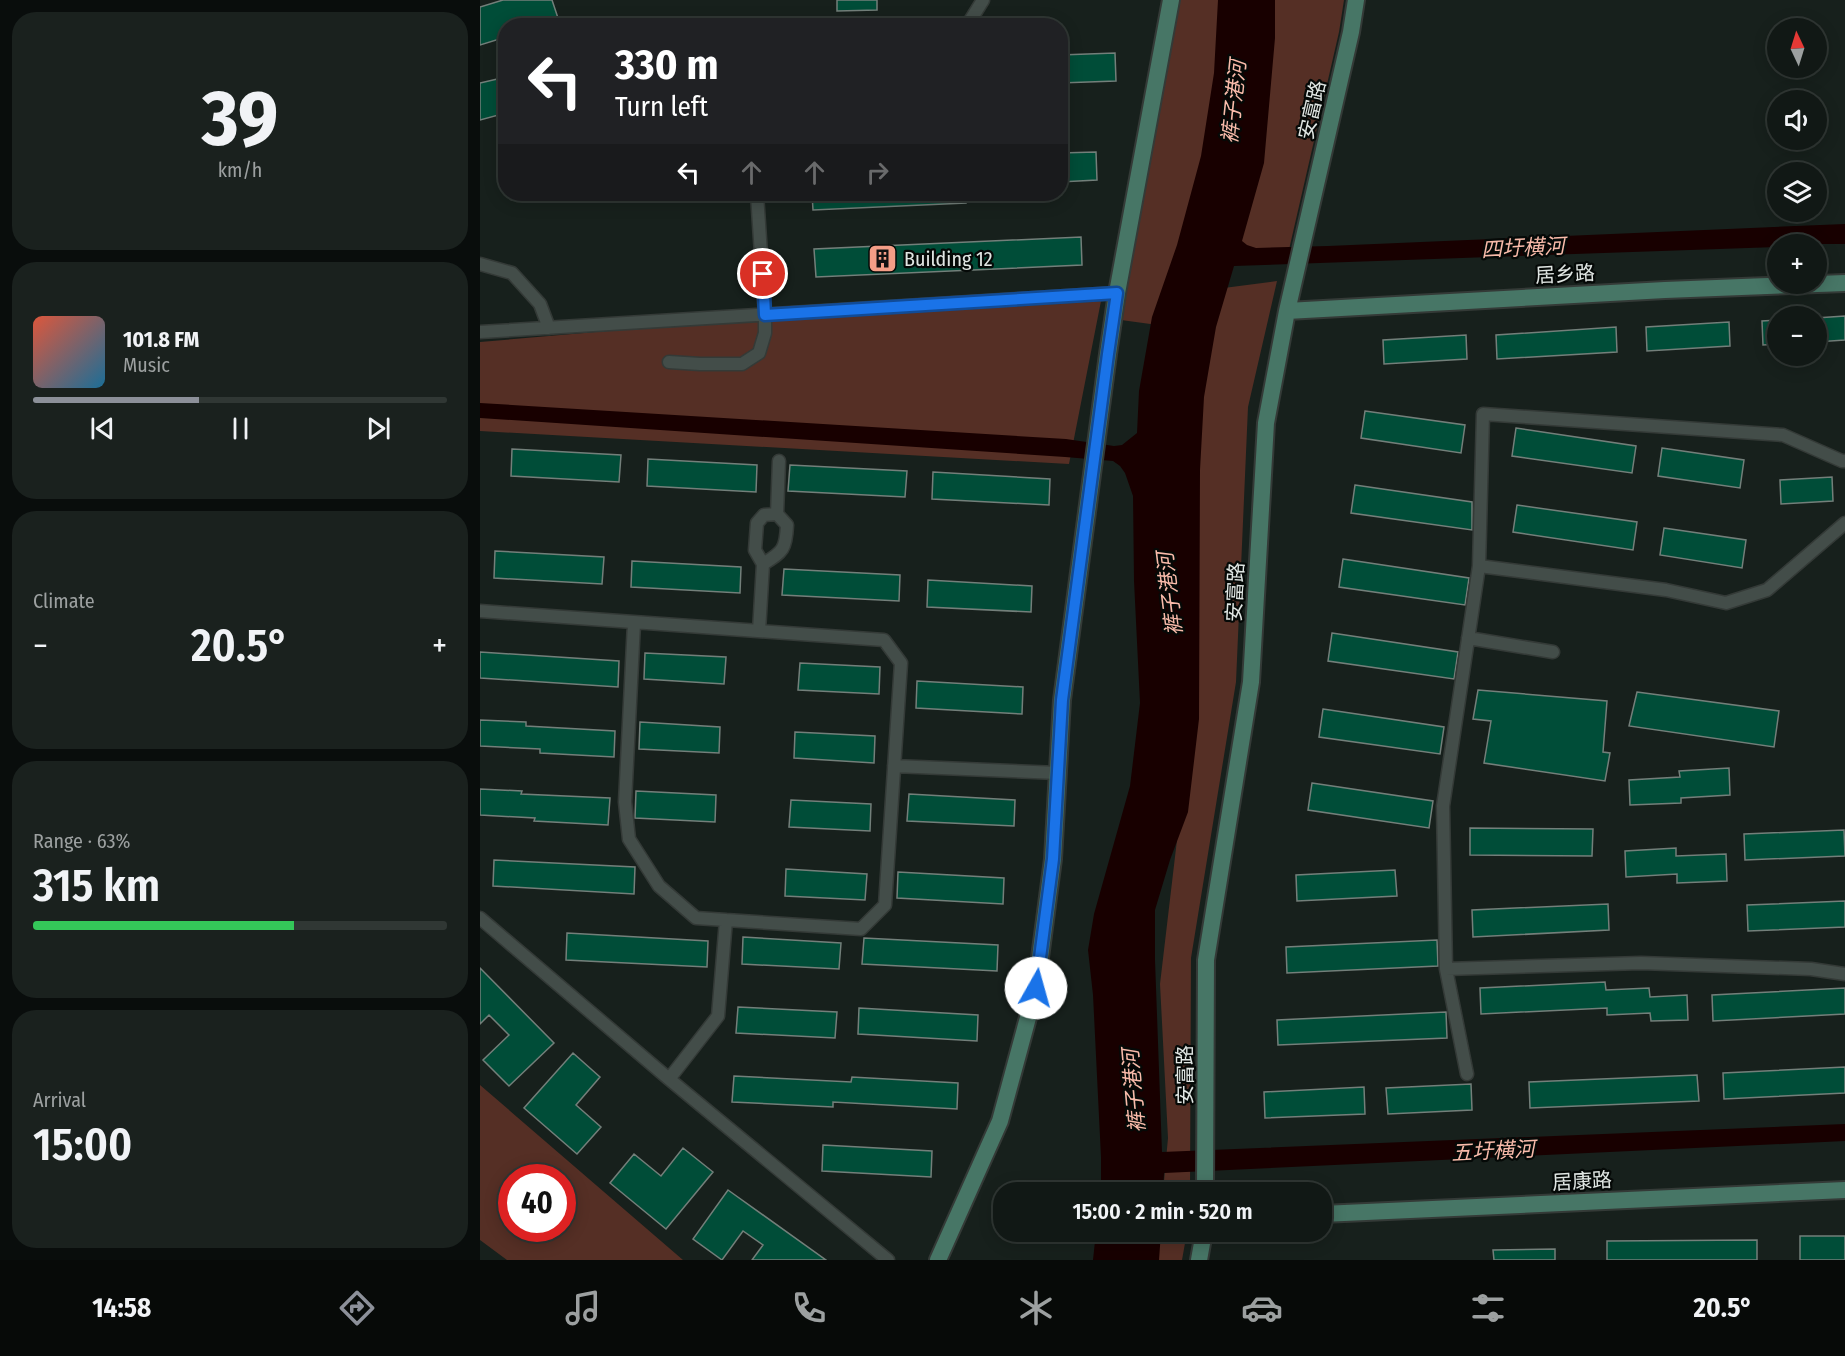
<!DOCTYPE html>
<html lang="en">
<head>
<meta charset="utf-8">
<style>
  :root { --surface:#111815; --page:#1a211e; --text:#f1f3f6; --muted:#9ca0a0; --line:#303734; --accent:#8c9099 }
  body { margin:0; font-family:"Fira Sans Condensed","Noto Sans SC",sans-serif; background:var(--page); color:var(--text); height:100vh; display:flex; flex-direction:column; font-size:22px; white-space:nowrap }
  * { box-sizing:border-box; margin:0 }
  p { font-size:20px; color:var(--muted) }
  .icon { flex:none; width:33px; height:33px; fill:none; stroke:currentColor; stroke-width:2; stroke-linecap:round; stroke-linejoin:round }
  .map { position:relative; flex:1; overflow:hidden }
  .sheet { display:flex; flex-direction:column; gap:12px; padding:12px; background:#090d0c; width:480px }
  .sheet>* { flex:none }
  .top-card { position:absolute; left:18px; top:18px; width:570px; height:183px; border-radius:24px; box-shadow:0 3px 15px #0003,0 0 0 2px var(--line); background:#202124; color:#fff; overflow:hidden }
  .needle { width:39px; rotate:356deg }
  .tools { position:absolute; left:1287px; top:18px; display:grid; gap:12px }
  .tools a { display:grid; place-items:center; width:60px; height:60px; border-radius:50%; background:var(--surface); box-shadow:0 3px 15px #0003,0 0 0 2px var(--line); font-size:30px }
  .speed { position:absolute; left:18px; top:1164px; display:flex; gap:12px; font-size:30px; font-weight:700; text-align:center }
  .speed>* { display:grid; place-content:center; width:78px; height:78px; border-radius:50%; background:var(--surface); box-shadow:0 3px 15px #0003,0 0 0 2px var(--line); line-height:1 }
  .speed .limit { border:9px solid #d22; background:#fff; color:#111 }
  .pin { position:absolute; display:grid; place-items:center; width:51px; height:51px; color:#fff; margin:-26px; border:3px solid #fff; border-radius:50%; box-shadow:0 2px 6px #0007 }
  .me { position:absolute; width:66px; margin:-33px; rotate:7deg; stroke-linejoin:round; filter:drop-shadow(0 0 4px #0008) }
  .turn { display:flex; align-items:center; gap:21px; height:126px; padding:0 18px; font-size:27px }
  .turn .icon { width:78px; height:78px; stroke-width:2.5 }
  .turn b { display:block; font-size:42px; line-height:51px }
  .lanes { display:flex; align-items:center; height:57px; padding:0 18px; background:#0003; justify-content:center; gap:30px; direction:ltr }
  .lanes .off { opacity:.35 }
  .big { font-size:45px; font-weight:600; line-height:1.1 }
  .sheet .tile { flex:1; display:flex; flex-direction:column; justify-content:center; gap:9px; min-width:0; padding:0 21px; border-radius:24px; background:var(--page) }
  .sheet .dial { align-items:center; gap:0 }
  .dial b { font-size:78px; line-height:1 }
  .song { display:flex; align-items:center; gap:18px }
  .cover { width:72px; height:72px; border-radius:9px; background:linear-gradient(135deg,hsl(10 70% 55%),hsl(200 70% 35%)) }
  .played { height:6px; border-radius:3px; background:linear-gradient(90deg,var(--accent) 40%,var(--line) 40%) }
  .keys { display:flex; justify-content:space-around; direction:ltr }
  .heat { display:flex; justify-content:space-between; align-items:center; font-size:33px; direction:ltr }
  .charge { height:9px; border-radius:4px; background:linear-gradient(90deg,#34c759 63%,var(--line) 0) }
  .trip { position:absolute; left:513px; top:1182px; width:339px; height:60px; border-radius:24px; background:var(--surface); box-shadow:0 3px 15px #0003,0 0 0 2px var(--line); font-weight:600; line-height:60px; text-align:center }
  .dock { display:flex; height:96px; justify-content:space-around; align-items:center; background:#070a08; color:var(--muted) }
  .dock .icon { width:42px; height:42px }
  .dock .current { color:var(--accent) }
  .dock b { font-size:27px; color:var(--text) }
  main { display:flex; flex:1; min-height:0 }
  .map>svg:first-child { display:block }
  .green { fill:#552f25; fill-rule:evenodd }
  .water { fill:#180000 }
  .building { fill:#004d38; stroke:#737f7a; stroke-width:1.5 }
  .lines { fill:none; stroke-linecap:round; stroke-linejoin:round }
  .street-casing { stroke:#343a37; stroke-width:15 }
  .secondary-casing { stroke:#343a37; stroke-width:20 }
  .street { stroke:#434d49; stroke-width:12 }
  .secondary { stroke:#477666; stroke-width:16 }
  .route-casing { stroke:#114b97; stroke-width:15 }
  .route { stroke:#1a73e8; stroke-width:10 }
  .labels { text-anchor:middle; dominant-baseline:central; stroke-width:4.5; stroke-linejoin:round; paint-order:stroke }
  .street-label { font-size:20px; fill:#e0e6e3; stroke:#050907 }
  .poi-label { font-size:20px; fill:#e0e6e3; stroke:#050907; text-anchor:start }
  .water-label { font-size:21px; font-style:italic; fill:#f9bbaa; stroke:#050907 }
</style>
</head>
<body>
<main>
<section class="sheet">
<div class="tile dial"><b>39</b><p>km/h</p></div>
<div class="tile">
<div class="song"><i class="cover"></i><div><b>101.8 FM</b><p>Music</p></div></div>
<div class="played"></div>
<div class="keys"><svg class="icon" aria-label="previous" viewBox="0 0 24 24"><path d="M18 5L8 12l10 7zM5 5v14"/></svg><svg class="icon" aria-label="pause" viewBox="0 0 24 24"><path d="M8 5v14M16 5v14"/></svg><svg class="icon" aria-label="next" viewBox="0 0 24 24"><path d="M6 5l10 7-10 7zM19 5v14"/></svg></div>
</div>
<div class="tile"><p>Climate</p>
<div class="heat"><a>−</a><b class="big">20.5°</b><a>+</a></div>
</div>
<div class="tile"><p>Range · 63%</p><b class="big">315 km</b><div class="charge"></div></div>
<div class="tile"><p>Arrival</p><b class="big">15:00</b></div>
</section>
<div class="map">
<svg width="1365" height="1260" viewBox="0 0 1365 1260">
  <rect width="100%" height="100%" fill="#17201c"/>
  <path class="green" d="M700,0H745L734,139L685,326L641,320Z
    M795,0H864L859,32L808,254L745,256Z
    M797,281L768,407L756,682L711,958L710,1192H683L688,1138L680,984L705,772L704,457L736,289Z
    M621,301L589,464L0,431V342L267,319Z
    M0,1085L203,1260H27L0,1240ZM32,1178H82V1228H32Z
    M679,1232H707L702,1260H676Z"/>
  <path class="water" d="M738,0H795V38L784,163L762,241L767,245L776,248L848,246L1365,224V244H1298L1297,247L754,266L736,327L724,397L720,470L719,719L708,812L690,860L675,910V960L682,1152L1365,1124V1141L684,1173L683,1192H621V1157L613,995L608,950L614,914L650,786L660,703L654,581L653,496L645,473L640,466L633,461L585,457L0,418V403L586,439L634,446L642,445L657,433L659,391L672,317L697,245L721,156L734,73Z
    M616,1232H681L679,1260H613Z"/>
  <path class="building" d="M23,0H72L79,21L64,26H26V37L0,45V7Z
    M357,0H397V10L357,11Z
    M635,53L636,81L580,83V55Z
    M26,77V113L0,120V83Z
    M616,152L617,180L580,182V153Z
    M332,194H486V203L333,210Z
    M601,237L602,265L336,277L334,249Z
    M1365,316V340L1336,342V318Z
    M1298,320V344L1283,345L1282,321Z
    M1249,322L1250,346L1167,351L1166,327Z
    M1136,327L1137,352L1017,359L1016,335Z
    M986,335L987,359L904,364L903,340Z
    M885,411L985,425L981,453L881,438Z
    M1036,428L1156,446L1152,473L1032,456Z
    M1182,448L1264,460L1260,488L1178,476Z
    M32,449L141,455L139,482L31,476Z
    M168,459L277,465L276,492L167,486Z
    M310,465L427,471L425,497L308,491Z
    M453,472L570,479L569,505L452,499Z
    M1352,477L1353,501L1301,504L1300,480Z
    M875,485L992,502V530L871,513Z
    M1037,505L1157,522L1153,550L1033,532Z
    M1184,528L1266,540L1262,568L1180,555Z
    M15,551L124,557L122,584L14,578Z
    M863,559L989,578L985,605L859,587Z
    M152,561L261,567L260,593L151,587Z
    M304,569L420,575L419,601L302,595Z
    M448,580L552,586L551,612L447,607Z
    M852,633L978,652L974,679L848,661Z
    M0,652L139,661L138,687L0,678Z
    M165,653L246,657L244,684L164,679Z
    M320,663L400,667L399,694L318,690Z
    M437,681L543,687L542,714L436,708Z
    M998,690L1127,701L1123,752L1130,753L1125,781L1004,763L1011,721L993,719Z
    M1157,692L1299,711L1294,747L1149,726Z
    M843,709L964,727L960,754L839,737Z
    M0,720L46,722V726L135,731L134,757L60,753V749L0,746Z
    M160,722L240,727L239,753L159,749Z
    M315,732L395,736L394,763L314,758Z
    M1249,768L1250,795L1201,798V803L1150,805L1149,780L1200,777L1199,771Z
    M832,783L953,801L949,828L828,810Z
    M0,789L42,791L41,794L130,798L128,825L54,821L55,818L0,815Z
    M156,791L236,795L235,822L155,818Z
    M429,794L535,800L534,826L427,821Z
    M311,800L391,804L390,831L309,827Z
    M990,828L1113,829L1112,856L990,855Z
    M1364,830L1365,856L1265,860L1264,834Z
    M1196,848V856L1246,854L1247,881L1197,883V874L1146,877L1145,851Z
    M14,860L155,867L154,894L13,886Z
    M306,869L387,874L385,900L305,896Z
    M915,870L917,896L817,901L816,875Z
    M418,872L524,878L523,904L417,898Z
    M1365,901V927L1268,931L1267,905Z
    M1128,904L1129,930L993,937L992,910Z
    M87,933L228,941L227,967L86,960Z
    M263,937L361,943L359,969L262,964Z
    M384,938L518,945L517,971L382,964Z
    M957,940L958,966L807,973L806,947Z
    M0,968L74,1043L29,1086L3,1060L29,1035L9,1015L0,1024Z
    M1125,982L1126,990L1169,988L1170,997L1207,995L1208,1020L1171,1021L1170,1013L1127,1015V1008L1001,1014L1000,988Z
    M1365,988V1014L1233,1021L1232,995Z
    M258,1007L357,1012L355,1038L256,1033Z
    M379,1008L498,1015L497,1041L378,1034Z
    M966,1012L967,1038L798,1045L797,1020Z
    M93,1053L120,1077L96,1105L121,1127L97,1154L44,1108Z
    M1365,1067V1093L1244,1099L1243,1073Z
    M1217,1075L1219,1101L1050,1108L1049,1082Z
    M254,1076L371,1082L372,1077L478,1083L477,1109L353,1102V1107L252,1102Z
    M991,1084L992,1110L908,1114L906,1088Z
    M884,1087L885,1114L785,1118L784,1092Z
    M343,1145L452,1151L451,1177L342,1171Z
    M203,1148L233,1172L186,1229L130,1183L154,1154L181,1176Z
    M248,1190L346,1260H272L283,1245L263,1231L242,1260L213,1239Z
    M1320,1236H1365V1260H1320Z
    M1277,1240V1260H1127V1241Z
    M1075,1249V1260H1014L1013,1250Z"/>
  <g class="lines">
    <defs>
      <path id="street" d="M482,26L490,21L503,0
        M0,264L32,273L60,304L69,328
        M0,332L637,293
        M189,362L220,364H262L279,353L285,333V315L277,194
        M297,514L284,515L277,523L275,550L283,564C303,552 306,549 307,525L297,514L299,461
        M999,566L1186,590L1246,603L1287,590L1365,523
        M0,611L404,640L421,663L405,905L381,929L216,918L179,886L149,839L145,802L154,623
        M279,631L283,564
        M988,638L1073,652
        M414,766L578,773
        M0,918L189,1079L408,1260
        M966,969L1161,963L1331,969L1365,974
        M987,1074L966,969L963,806L999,566L1003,414L1303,435L1362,461H1365
        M189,1079L238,1016L246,920"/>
      <path id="secondary" d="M807,311L1185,290L1365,283
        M725,1192L726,960L771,682L786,423L807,311L871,32L876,0
        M842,1214L1365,1190
        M458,1260L520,1121L556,988L573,859L582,700L628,354L637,293L691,0
        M719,1260L724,1232"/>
    </defs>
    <use href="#street" class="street-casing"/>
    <use href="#secondary" class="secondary-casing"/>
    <use href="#street" class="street"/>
    <use href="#secondary" class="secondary"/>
  </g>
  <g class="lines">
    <defs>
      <path id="route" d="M283,274L285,315L637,293L628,354L582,700L573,859L556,988"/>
    </defs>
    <use href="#route" class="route-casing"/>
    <use href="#route" class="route"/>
  </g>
  <defs>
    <symbol id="building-square" viewBox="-11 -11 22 22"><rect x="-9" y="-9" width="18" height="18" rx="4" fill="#f49e87" stroke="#050907"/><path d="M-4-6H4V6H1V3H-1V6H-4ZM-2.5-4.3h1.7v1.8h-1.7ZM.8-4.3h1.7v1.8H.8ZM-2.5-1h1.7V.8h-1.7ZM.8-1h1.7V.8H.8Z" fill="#111"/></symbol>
  </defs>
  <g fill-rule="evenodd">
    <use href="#building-square" x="386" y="242" width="33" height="33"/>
  </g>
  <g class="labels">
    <g class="street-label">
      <text transform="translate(832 110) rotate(-77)">安富路</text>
      <text transform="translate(1085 274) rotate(-3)">居乡路</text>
      <text transform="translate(755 592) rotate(-87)">安富路</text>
      <text transform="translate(705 1075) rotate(-90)">安富路</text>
      <text transform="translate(1102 1181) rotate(-3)">居康路</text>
    </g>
    <g class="poi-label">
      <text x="424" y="259">Building 12</text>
    </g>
    <g class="water-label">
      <text transform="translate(754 102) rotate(-84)">裤子港河</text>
      <text transform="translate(1043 248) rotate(-3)">四圩横河</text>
      <text transform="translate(690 594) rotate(-97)">裤子港河</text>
      <text transform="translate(654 1091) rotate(-95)">裤子港河</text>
      <text transform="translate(1013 1151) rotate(-3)">五圩横河</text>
    </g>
  </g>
</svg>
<div class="tools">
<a><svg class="needle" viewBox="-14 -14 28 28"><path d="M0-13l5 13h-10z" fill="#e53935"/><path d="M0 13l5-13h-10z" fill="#9ca0a0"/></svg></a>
<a><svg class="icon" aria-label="sound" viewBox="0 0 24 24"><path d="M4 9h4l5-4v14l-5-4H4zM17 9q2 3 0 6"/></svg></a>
<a><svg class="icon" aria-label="layers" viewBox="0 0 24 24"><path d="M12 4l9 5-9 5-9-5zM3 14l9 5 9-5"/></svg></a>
<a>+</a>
<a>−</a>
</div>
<div class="speed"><div class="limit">40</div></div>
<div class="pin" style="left:283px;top:274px;background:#d93025"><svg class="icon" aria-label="arrive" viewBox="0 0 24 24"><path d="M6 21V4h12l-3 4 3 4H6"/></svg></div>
<svg class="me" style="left:556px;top:988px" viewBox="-20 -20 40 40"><circle r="19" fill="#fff"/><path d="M0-13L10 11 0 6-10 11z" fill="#1a73e8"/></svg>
<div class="trip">15:00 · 2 min · 520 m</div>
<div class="top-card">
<div class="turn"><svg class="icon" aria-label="left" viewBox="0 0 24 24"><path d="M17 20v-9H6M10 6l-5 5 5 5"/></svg><div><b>330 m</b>Turn left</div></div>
<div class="lanes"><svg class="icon" aria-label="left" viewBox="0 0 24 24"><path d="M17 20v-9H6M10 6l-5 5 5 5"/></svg><svg class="icon off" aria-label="ahead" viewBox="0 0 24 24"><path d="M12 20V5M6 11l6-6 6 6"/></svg><svg class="icon off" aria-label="ahead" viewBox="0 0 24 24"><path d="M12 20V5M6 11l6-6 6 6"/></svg><svg class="icon off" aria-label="right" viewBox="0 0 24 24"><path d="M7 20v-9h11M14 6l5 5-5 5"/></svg></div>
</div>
</div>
</main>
<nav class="dock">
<b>14:58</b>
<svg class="icon current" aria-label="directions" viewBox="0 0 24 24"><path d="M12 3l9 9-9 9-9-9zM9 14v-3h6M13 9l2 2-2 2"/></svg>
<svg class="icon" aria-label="music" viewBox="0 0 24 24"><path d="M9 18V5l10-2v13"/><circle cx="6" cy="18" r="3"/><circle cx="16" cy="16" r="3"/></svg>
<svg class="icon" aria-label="phone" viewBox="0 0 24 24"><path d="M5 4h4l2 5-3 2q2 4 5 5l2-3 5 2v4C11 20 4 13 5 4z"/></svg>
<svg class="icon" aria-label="climate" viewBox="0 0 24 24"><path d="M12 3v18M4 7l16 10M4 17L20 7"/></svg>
<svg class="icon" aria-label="car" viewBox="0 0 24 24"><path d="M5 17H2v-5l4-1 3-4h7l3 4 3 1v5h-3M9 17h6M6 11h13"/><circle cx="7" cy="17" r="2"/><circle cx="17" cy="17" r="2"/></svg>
<svg class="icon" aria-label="filters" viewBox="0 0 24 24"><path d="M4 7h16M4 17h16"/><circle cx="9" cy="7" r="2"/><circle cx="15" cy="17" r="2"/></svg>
<b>20.5°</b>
</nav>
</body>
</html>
